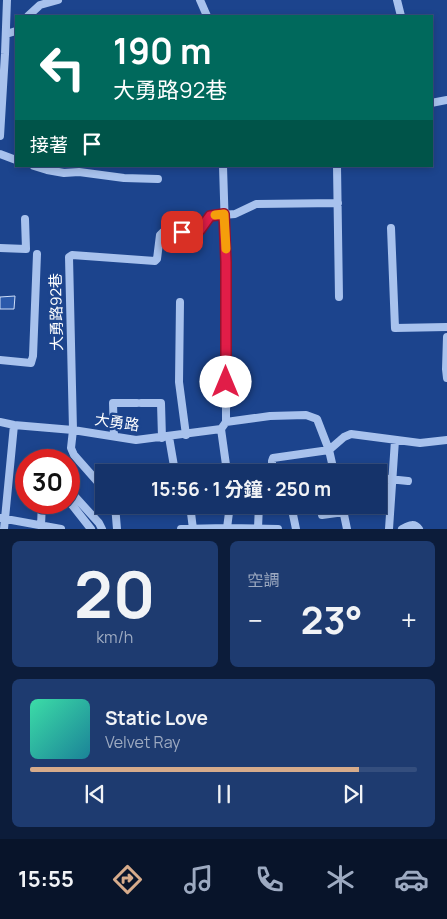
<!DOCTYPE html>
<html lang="zh-TW">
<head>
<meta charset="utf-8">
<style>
  :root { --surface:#15336a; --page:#1e3b70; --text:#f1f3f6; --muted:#9daac1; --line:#344e7e; --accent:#d6ab8b }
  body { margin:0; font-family:Manrope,"Noto Sans TC",sans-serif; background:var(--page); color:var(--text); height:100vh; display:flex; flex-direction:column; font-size:19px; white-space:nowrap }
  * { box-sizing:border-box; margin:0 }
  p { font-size:16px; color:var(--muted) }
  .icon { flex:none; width:28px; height:28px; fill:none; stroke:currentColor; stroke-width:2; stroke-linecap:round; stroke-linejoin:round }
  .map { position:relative; height:529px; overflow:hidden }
  .drawer { display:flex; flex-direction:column; gap:12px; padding:12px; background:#0c1c3a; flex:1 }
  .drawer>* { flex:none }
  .banner { position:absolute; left:15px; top:15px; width:418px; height:152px; border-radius:0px; box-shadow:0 2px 8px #0003,0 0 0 1px var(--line); background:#00695c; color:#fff; overflow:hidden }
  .speed { position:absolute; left:15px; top:449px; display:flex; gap:10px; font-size:25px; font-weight:700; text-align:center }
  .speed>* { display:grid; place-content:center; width:65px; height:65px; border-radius:50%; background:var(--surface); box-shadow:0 2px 8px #0003,0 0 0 1px var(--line); line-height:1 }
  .speed .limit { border:8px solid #d22; background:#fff; color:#111 }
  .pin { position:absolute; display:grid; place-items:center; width:42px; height:42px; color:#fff; margin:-21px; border-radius:10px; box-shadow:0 2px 8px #0006 }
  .me { position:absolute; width:55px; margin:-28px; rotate:0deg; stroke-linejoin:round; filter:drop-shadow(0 0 4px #0008) }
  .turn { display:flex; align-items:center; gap:18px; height:105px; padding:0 15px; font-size:22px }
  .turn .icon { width:65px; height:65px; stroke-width:2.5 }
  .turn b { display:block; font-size:35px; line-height:42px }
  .then { display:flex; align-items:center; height:48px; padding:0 15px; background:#0003; gap:10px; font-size:19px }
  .big { font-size:38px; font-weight:700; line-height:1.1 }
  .drawer .card { flex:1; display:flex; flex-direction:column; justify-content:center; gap:8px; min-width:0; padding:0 18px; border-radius:8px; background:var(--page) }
  .drawer .dial { align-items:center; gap:0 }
  .dial b { font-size:65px; line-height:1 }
  .song { display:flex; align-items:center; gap:15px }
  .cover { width:60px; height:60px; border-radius:8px; background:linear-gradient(135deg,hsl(160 70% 55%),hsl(190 70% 35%)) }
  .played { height:5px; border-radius:2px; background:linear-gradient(90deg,var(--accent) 85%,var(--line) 85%) }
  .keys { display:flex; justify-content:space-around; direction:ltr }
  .heat { display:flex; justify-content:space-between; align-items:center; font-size:28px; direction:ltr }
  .drawer .tiles { flex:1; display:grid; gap:12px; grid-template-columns:1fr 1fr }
  .card:last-child { grid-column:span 2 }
  .trip { position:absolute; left:95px; top:464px; width:292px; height:50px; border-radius:0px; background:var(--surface); box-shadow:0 2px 8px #0003,0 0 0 1px var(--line); font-weight:700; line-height:50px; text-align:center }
  .menu { display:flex; height:80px; justify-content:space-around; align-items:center; background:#08142a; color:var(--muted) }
  .menu .icon { width:35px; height:35px }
  .menu .current { color:var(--accent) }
  .menu b { font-size:22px; color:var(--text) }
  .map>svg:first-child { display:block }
  .building { fill:#2b5aab; stroke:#cedef9 }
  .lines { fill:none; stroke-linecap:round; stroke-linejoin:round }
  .minor { stroke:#a8c2ed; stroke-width:8 }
  .route-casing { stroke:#92132f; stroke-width:12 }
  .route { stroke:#e11d48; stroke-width:9 }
  .slow { stroke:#f59e0b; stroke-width:9 }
  .labels { text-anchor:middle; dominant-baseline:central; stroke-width:5; stroke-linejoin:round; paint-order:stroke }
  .street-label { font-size:15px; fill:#fff; stroke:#1c448d }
</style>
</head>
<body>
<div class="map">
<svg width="447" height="529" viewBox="0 0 447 529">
  <rect width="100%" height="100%" fill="#1c448d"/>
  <path class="building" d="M15,296L14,309H0V297Z"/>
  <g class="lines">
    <path class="minor" d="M200,0L207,16
      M397,0L401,16
      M28,16L40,5L58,0
      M6,34L16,31
      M431,103L447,100
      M0,136L5,54L7,0
      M0,154L16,160
      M34,166L47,170L64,173L79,172L124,178L158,179
      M223,166L226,262V422
      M337,166L339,297
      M391,228L395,328L447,327
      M0,248L26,249L25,219
      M180,302L179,382L186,435
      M447,337L446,369L447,378
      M0,360L31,363L33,356L37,254
      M141,403H161L162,438
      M0,422L14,425L73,430L136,440L221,429L226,422L270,416L306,415L317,419L329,450L334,472
      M221,429L227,472
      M114,436L113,403H137
      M169,437L175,472
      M272,469V461L273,458L329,450L344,437L351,434L420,443L447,440
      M319,472L334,471
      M379,478L408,481
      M104,489L74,455L71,448L73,430L69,257L72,255L155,261L157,259L160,235L163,232L200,231L210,216L235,214L256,204L338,203
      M69,490L99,523L102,529
      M69,501L91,529
      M115,505L117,529
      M190,505L193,529
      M291,505L296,529
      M320,505L322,515L344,512
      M342,505L347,529
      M0,518L61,529
      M41,526L42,502
      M227,528L230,505
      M258,528L259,505
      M4,529L14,425
      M181,529L227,528L278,529
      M389,529L395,440
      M402,529C408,526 414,522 419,529"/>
  </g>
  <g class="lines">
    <defs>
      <path id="route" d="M182,232L200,230L210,216L224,214L226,262V382"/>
    </defs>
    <use href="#route" class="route-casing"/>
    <use href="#route" class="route"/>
    <path class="slow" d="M215,215L224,214L226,249"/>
  </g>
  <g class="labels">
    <g class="street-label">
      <text transform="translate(56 312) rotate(-91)">大勇路92巷</text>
      <text transform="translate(117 422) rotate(8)">大勇路</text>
    </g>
  </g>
</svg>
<div class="speed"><div class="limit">30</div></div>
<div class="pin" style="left:182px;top:232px;background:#d93025"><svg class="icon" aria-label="arrive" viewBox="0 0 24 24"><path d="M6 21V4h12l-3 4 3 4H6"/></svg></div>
<svg class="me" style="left:226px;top:382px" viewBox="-20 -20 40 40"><circle r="19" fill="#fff"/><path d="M0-13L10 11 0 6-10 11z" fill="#e11d48"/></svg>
<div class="trip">15:56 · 1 分鐘 · 250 m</div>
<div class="banner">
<div class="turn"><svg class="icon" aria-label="left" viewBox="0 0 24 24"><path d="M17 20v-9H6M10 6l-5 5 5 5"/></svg><div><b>190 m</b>大勇路92巷</div></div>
<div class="then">接著<svg class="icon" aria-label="arrive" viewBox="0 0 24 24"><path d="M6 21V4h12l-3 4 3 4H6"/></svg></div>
</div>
</div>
<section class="drawer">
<div class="tiles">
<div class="card dial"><b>20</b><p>km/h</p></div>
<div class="card"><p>空調</p>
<div class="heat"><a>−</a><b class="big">23°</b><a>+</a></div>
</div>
<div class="card">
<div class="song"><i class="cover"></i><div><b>Static Love</b><p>Velvet Ray</p></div></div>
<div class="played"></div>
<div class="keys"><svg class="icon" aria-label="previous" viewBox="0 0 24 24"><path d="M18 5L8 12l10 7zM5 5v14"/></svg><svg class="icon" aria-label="pause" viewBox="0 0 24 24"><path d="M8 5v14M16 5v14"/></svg><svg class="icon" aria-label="next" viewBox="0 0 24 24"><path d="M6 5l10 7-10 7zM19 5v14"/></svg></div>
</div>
</div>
</section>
<nav class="menu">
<b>15:55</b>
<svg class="icon current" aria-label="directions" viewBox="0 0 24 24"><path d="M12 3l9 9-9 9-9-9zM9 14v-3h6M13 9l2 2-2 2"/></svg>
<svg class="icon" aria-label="music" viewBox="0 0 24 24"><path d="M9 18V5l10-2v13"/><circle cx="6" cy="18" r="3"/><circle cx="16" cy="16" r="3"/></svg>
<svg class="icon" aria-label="phone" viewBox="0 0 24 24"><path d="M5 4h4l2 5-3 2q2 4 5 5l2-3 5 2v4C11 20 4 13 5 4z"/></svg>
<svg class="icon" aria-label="climate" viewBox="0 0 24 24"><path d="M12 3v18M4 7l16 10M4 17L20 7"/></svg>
<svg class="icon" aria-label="car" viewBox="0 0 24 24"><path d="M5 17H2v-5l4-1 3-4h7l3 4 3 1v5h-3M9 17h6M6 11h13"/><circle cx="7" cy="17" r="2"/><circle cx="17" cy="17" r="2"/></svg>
</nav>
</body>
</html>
